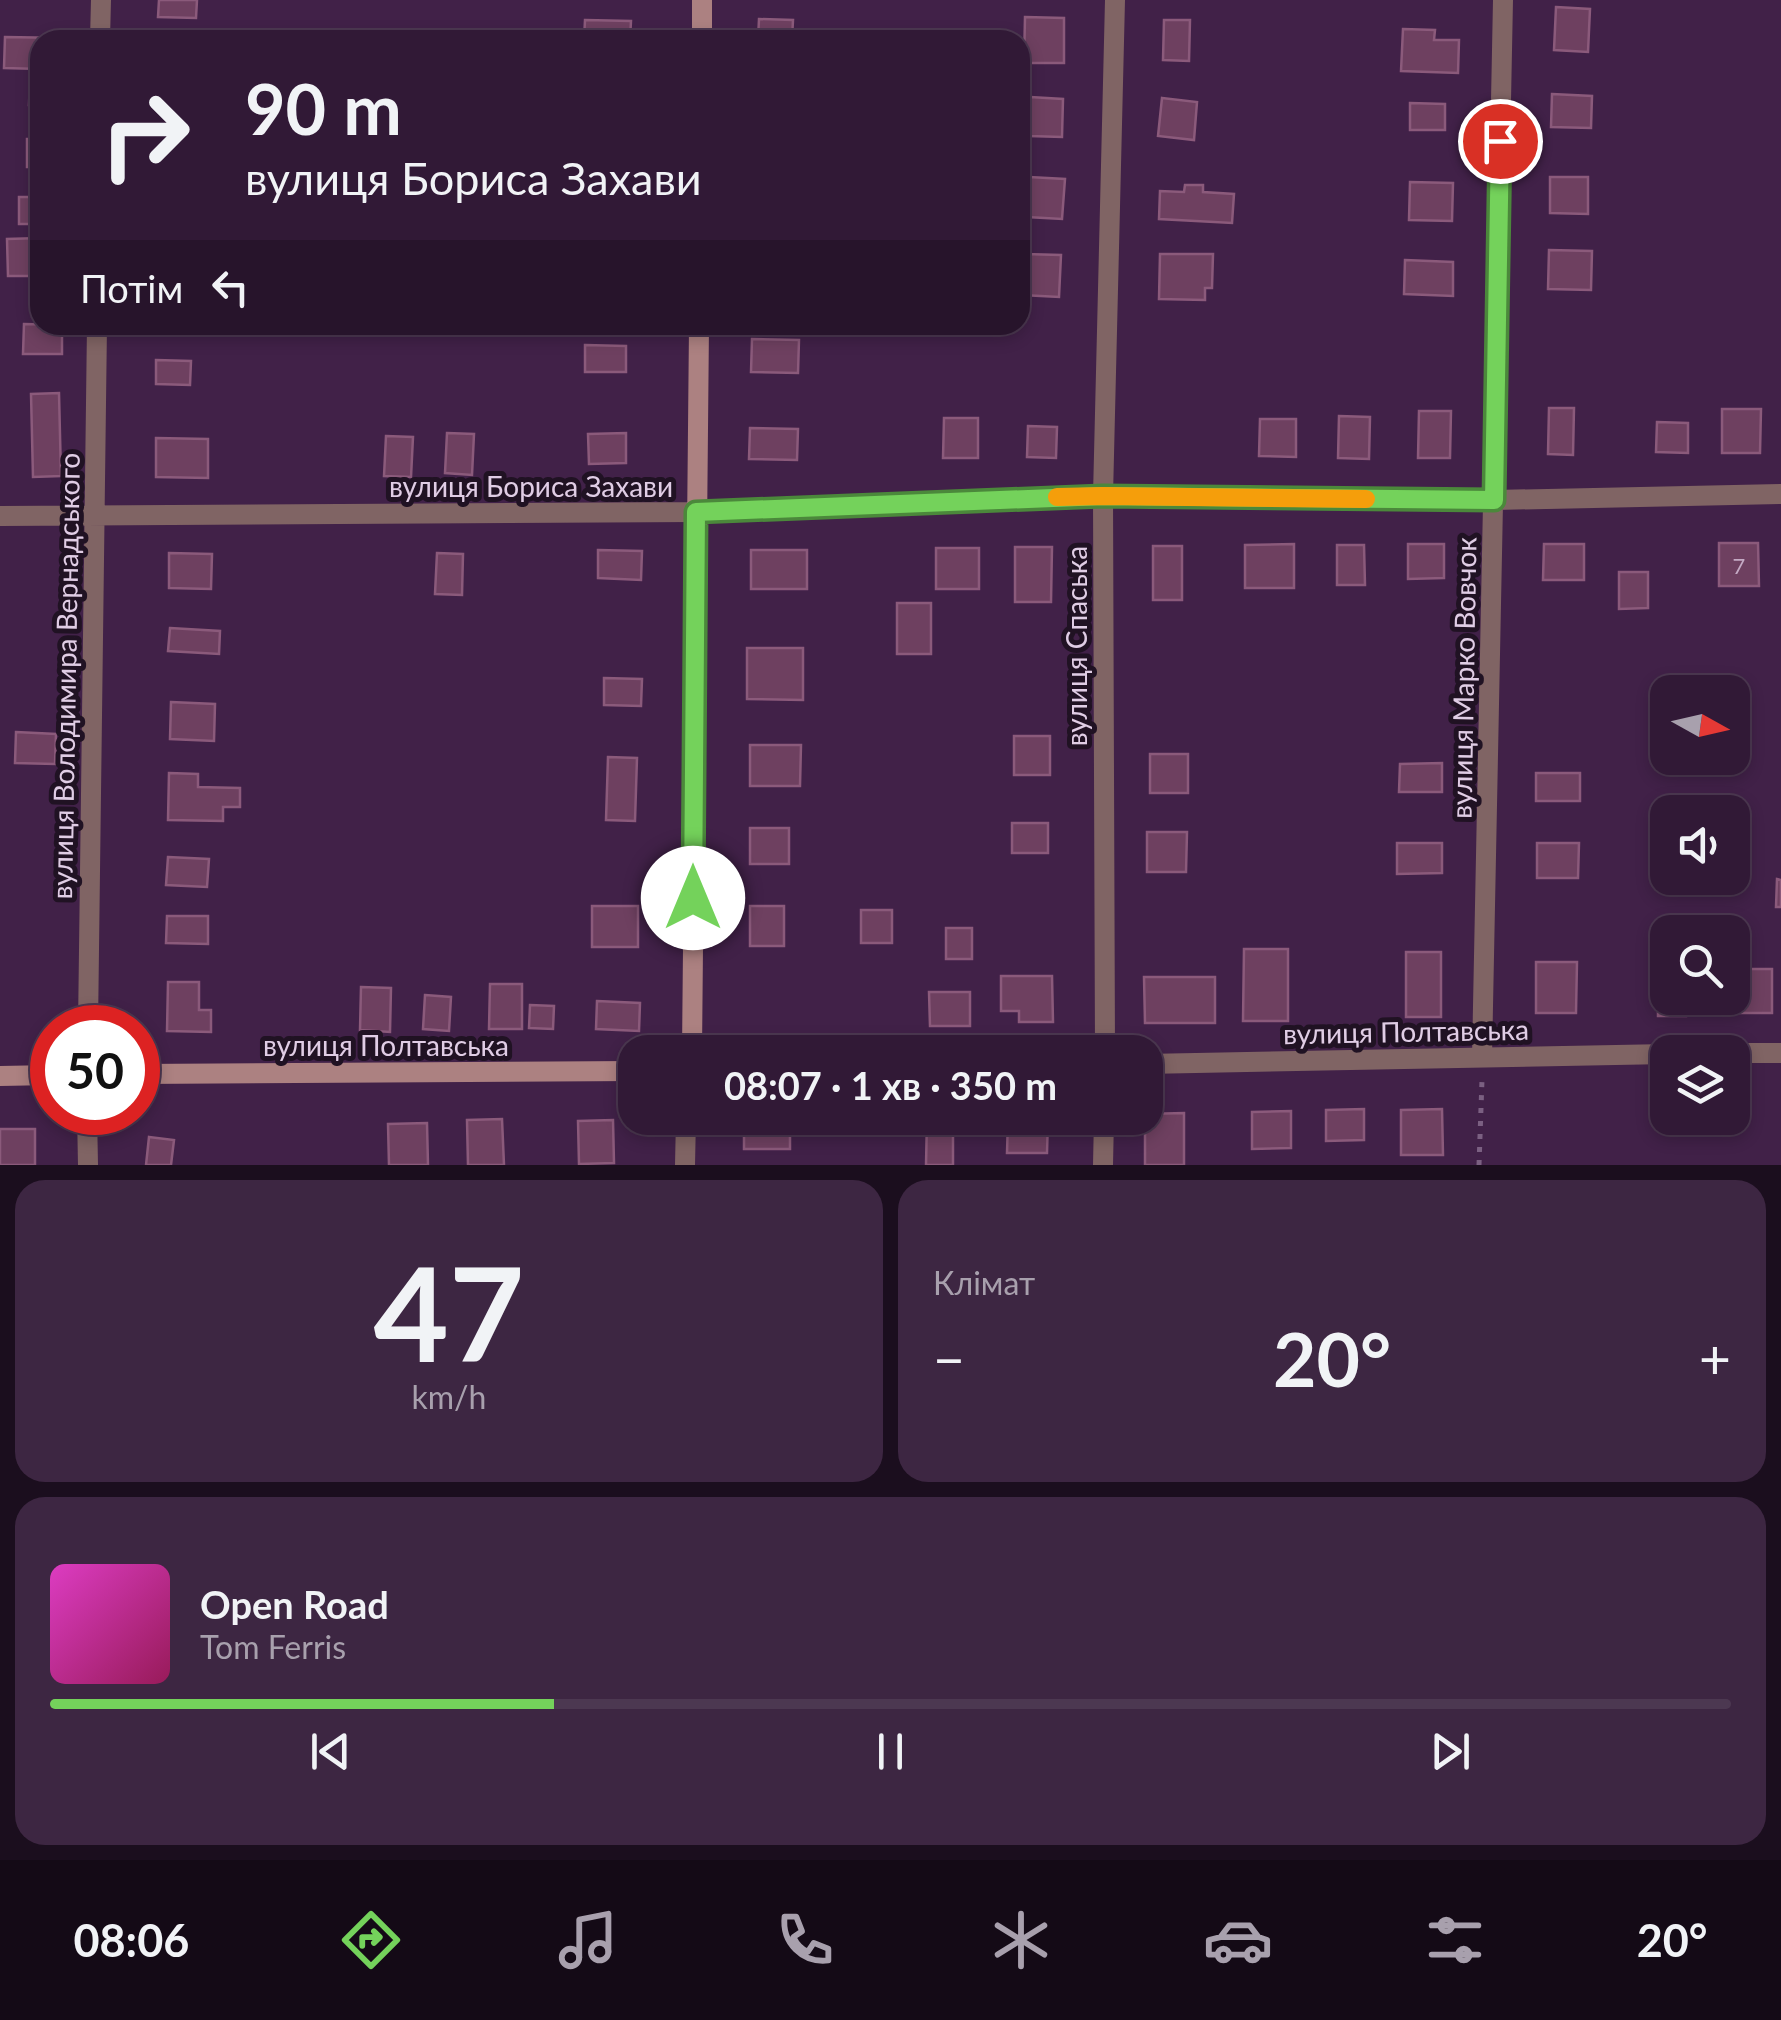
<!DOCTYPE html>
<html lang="uk">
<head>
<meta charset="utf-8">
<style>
  :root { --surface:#311936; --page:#3d2642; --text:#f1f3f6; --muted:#a8a0ad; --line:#4c3851; --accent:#74d25b }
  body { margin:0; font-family:Lato,sans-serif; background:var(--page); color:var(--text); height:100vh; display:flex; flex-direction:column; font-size:38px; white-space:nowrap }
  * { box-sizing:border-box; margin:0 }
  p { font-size:32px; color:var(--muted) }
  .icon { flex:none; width:55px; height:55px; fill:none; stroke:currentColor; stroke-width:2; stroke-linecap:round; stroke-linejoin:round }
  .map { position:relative; height:1165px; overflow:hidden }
  .drawer { display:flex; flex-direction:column; gap:15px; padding:15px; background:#1b0e1e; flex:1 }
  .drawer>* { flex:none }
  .guide { position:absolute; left:30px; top:30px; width:1000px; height:305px; border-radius:30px; box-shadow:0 5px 15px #0003,0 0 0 2px var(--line); background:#311936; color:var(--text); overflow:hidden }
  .needle { width:65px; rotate:98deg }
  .controls { position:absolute; left:1650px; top:675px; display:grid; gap:20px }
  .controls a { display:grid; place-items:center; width:100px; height:100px; border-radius:20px; background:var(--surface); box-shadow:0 5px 15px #0003,0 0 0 2px var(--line); font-size:50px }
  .speed { position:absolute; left:30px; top:1005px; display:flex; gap:20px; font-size:50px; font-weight:700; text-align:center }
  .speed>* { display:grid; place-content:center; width:130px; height:130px; border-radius:50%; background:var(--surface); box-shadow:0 5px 15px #0003,0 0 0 2px var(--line); line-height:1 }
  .speed .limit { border:15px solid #d22; background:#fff; color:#111 }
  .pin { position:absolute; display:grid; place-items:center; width:85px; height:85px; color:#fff; margin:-42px; border:5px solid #fff; border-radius:50%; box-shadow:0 2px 10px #0007 }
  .me { position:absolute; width:110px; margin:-55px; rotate:0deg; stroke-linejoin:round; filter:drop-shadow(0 0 8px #0008) }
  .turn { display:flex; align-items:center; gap:35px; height:210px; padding:0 50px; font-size:45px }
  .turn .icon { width:130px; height:130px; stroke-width:2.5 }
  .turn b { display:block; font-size:70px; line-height:85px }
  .then { display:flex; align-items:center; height:95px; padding:0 50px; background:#0003; gap:20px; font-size:38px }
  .big { font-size:75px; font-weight:700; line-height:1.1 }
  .drawer .card { flex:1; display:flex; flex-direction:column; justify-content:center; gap:15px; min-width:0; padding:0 35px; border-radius:30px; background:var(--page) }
  .drawer .dial { align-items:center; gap:0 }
  .dial b { font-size:130px; line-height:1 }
  .song { display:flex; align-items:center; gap:30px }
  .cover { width:120px; height:120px; border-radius:15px; background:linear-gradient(135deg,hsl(310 70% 55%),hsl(330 70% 35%)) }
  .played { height:10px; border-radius:5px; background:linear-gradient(90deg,var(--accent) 30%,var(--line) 30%) }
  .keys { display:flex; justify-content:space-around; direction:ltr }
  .heat { display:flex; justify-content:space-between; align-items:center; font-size:55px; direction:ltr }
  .drawer .tiles { flex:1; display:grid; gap:15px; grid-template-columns:1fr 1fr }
  .card:last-child { grid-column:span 2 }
  .trip { position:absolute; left:618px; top:1035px; width:545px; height:100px; border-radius:30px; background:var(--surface); box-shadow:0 5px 15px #0003,0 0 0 2px var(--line); font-weight:700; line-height:100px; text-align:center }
  .tabs { display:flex; height:160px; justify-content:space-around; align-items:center; background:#140a16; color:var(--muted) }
  .tabs .icon { width:70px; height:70px }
  .tabs .on { color:var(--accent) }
  .tabs b { font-size:45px; color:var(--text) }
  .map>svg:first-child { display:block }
  .building { fill:#6e4060; stroke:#8b5a7b; stroke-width:2.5 }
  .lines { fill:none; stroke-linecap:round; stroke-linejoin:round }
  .path { stroke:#7b6082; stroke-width:5; stroke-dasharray:5 8; stroke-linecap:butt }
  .minor { stroke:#806464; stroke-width:20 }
  .secondary { stroke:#ac8181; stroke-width:20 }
  .route-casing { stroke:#4b883b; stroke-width:25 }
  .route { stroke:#74d25b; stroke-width:18 }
  .slow { stroke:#f59e0b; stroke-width:18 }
  .labels { text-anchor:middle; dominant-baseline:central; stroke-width:10; stroke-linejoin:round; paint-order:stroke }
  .number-label { font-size:22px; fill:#c4aac4 }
  .street-label { font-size:28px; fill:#e0cde5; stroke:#201223 }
</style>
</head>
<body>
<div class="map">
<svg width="1781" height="1165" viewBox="0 0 1781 1165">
  <rect width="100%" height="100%" fill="#412148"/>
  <path class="building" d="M159,0H197L196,18L158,17Z
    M1556,7L1590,9L1588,52L1554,50Z
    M1025,17L1064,18V63H1024Z
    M759,19L793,20L792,40H758Z
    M585,20L631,21L630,40H584Z
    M1164,20H1190L1189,61L1163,60Z
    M1403,29L1435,30L1434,40H1459L1458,73L1401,71Z
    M5,37L64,38V40H40V69L4,68Z
    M30,77L40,78V106L29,105Z
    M1552,94L1592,96L1591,128L1551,127Z
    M1030,97L1063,99L1062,137L1029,136Z
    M1162,98L1197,102L1194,140L1158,136Z
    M1410,103L1445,104V130H1410Z
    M27,139H40V167H27Z
    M1029,177L1065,179L1062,219L1027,217Z
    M1550,177H1588V214L1550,213Z
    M1410,182L1453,183L1452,221L1409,220Z
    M1185,185H1203V192L1234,194L1232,223L1159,219L1160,191L1184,192Z
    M19,197H40V224H19Z
    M40,238V276H8L7,239Z
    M1549,250L1592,251L1591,290L1548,289Z
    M1024,254L1061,255L1059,297L1022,295Z
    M1160,254H1213L1212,288H1205V300L1159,299Z
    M1405,260L1453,262V296L1404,294Z
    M24,324L62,325V354H23Z
    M158,325H222V332H158Z
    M752,339L799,340L798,373L751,372Z
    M585,345L626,346V372H585Z
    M156,360L191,361L190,385L156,384Z
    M59,393L61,476L33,477L31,394Z
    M1549,408H1574L1573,455L1548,454Z
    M1722,409H1761L1760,453H1722Z
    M1419,411H1451L1450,458H1418Z
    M1339,416L1370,417L1369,459L1338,458Z
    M944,418H978V458H943Z
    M1260,419H1296V457L1259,456Z
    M1657,422L1688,423V453L1656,452Z
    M1028,426L1057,427L1056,458L1027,457Z
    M750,428L798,429L797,460L749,459Z
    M447,433L474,434L472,475L445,473Z
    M626,433V463L589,464L588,434Z
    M386,436L413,437L411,477L384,476Z
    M156,438L208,439V478L156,477Z
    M1719,543H1758L1759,586H1719Z
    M1294,544V588H1245V545Z
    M1408,544H1444V578L1408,579Z
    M1544,544H1584V580H1543Z
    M1337,545H1364L1365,585H1337Z
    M1153,546H1182V600H1153Z
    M1015,547H1052L1051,602H1015Z
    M936,548H979V589H936Z
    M598,550L642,551L641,580L598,578Z
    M751,550H807V589H751Z
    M169,553L212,554L211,589L169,588Z
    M437,553L463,554L462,595L435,594Z
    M1619,572H1648V608L1619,609Z
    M897,603H931V654H897Z
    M170,628L220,631L219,654L168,651Z
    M747,648H803V700L747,699Z
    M604,678L642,679L641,706L604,705Z
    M171,702L215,704L214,741L170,739Z
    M16,732L56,734L55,764L15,763Z
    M1014,736H1050V775H1014Z
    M750,745H801L800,786H750Z
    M1150,754H1188V793H1150Z
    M608,757L637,758L635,821L606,820Z
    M1442,763V792H1399L1400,764Z
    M169,773L198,774V787L240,788V807H223V821L168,820Z
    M1536,773H1580V801H1536Z
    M1012,823H1048V853H1012Z
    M750,828H789V864H750Z
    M1147,832H1187L1186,872H1147Z
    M1397,843H1442V873L1397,874Z
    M1537,843H1579L1578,878H1537Z
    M168,857L209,859L207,887L166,885Z
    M1777,879L1781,880V907H1776Z
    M592,906H638V947H592Z
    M750,906H784V946H750Z
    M861,910H892V943H861Z
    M167,916H208V944L166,943Z
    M946,928H972V959H946Z
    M1244,949H1288V1021H1243Z
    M1406,952H1441V1017H1406Z
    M1536,962H1577L1576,1013H1536Z
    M1732,969H1772V1013H1730Z
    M1001,976H1052L1053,1022H1019V1011H1001Z
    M1144,977H1215V1023H1145Z
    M168,982H199V1010H211V1032L167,1031Z
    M1658,982H1668V998H1686V1016H1658Z
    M490,984H522V1029H489Z
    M361,987L391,988L390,1032L360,1030Z
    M929,992H970V1026H930Z
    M425,995L451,997L449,1031L423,1029Z
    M597,1001L640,1003L639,1031L596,1029Z
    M530,1005L554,1006L553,1029L529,1028Z
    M1364,1109V1140L1326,1141V1110Z
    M1442,1109L1443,1155H1401V1110Z
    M1291,1111V1148L1252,1149V1112Z
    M1184,1113V1165H1145V1114Z
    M744,1118H790V1149H744Z
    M927,1118H953V1165H926Z
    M1008,1118H1048L1047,1153H1007Z
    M502,1119L504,1165H468L467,1120Z
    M613,1120L614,1163L579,1164L578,1121Z
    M427,1123L428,1165H389L388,1124Z
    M0,1129H35V1165H0Z
    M149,1137L174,1140L171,1165H146Z"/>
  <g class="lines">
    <path class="path" d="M1479,1165L1482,1080"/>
    <path class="minor" d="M100,40L101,0
      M0,516L696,512L1103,496L1495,500L1781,494
      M88,1028L97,325
      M1105,1052L1103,496L1115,0
      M1732,1053H1781
      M1482,1057L1503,0
      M1145,1064L1668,1054
      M87,1112L88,1165
      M685,1165L686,1118
      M1103,1165L1104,1118"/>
    <path class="secondary" d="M702,40V0
      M692,1052L699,325
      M138,1074L635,1071
      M0,1076L52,1075"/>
  </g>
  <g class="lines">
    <defs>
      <path id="route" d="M693,898L696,512L1103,496L1494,500L1500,141"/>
    </defs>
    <use href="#route" class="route-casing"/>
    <use href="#route" class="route"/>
    <path class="slow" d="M1057,497L1103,496L1366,499"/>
  </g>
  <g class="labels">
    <g class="number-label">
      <text x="1739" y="565">7</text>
    </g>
    <g class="street-label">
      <text x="531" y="486">вулиця Бориса Захави</text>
      <text transform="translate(1076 646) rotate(-90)">вулиця Спаська</text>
      <text transform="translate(65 676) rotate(-89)">вулиця Володимира Вернадського</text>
      <text transform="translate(1463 678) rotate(-89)">вулиця Марко Вовчок</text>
      <text transform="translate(1406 1031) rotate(-1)">вулиця Полтавська</text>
      <text x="386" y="1045">вулиця Полтавська</text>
    </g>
  </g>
</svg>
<div class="controls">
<a><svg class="needle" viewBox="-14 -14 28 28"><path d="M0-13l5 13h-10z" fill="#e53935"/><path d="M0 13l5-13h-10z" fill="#a8a0ad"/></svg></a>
<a><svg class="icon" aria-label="sound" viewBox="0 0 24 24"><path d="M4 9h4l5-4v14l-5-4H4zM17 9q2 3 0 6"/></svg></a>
<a><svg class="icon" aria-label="search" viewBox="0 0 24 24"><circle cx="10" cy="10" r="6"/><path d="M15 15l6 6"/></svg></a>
<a><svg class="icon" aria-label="layers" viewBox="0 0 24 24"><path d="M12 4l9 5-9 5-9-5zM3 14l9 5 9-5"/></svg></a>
</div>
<div class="speed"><div class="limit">50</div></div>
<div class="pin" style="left:1500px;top:141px;background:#d93025"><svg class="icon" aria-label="arrive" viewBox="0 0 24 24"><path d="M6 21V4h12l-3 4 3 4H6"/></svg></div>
<svg class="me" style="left:693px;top:898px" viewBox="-20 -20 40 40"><circle r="19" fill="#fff"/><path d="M0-13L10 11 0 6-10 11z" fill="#74d25b"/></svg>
<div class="trip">08:07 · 1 хв · 350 m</div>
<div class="guide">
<div class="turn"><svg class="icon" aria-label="right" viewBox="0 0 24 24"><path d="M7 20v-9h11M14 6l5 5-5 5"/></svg><div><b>90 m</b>вулиця Бориса Захави</div></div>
<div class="then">Потім<svg class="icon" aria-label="left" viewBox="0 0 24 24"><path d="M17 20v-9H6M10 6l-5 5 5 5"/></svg></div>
</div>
</div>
<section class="drawer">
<div class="tiles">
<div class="card dial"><b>47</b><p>km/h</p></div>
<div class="card"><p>Клімат</p>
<div class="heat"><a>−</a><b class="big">20°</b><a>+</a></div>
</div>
<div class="card">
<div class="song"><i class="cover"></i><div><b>Open Road</b><p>Tom Ferris</p></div></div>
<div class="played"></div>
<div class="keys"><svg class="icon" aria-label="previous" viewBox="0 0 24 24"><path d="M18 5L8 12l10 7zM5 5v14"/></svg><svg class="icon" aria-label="pause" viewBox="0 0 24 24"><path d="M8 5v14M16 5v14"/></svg><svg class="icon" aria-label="next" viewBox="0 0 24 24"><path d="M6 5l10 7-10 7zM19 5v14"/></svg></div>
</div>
</div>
</section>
<nav class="tabs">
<b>08:06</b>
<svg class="icon on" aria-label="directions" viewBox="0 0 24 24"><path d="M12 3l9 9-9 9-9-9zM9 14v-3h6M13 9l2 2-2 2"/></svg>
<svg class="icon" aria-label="music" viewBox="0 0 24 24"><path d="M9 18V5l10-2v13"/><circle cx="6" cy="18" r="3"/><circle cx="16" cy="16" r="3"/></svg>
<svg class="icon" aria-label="phone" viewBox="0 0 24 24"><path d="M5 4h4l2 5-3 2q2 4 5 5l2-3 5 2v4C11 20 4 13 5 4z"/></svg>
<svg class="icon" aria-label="climate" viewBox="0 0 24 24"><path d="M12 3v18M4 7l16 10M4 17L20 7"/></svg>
<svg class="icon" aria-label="car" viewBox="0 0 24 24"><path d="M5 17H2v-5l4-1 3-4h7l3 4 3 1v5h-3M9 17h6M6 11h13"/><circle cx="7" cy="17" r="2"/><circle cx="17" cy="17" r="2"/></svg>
<svg class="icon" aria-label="filters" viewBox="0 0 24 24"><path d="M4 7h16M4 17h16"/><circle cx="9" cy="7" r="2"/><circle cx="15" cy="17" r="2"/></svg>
<b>20°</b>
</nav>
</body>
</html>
